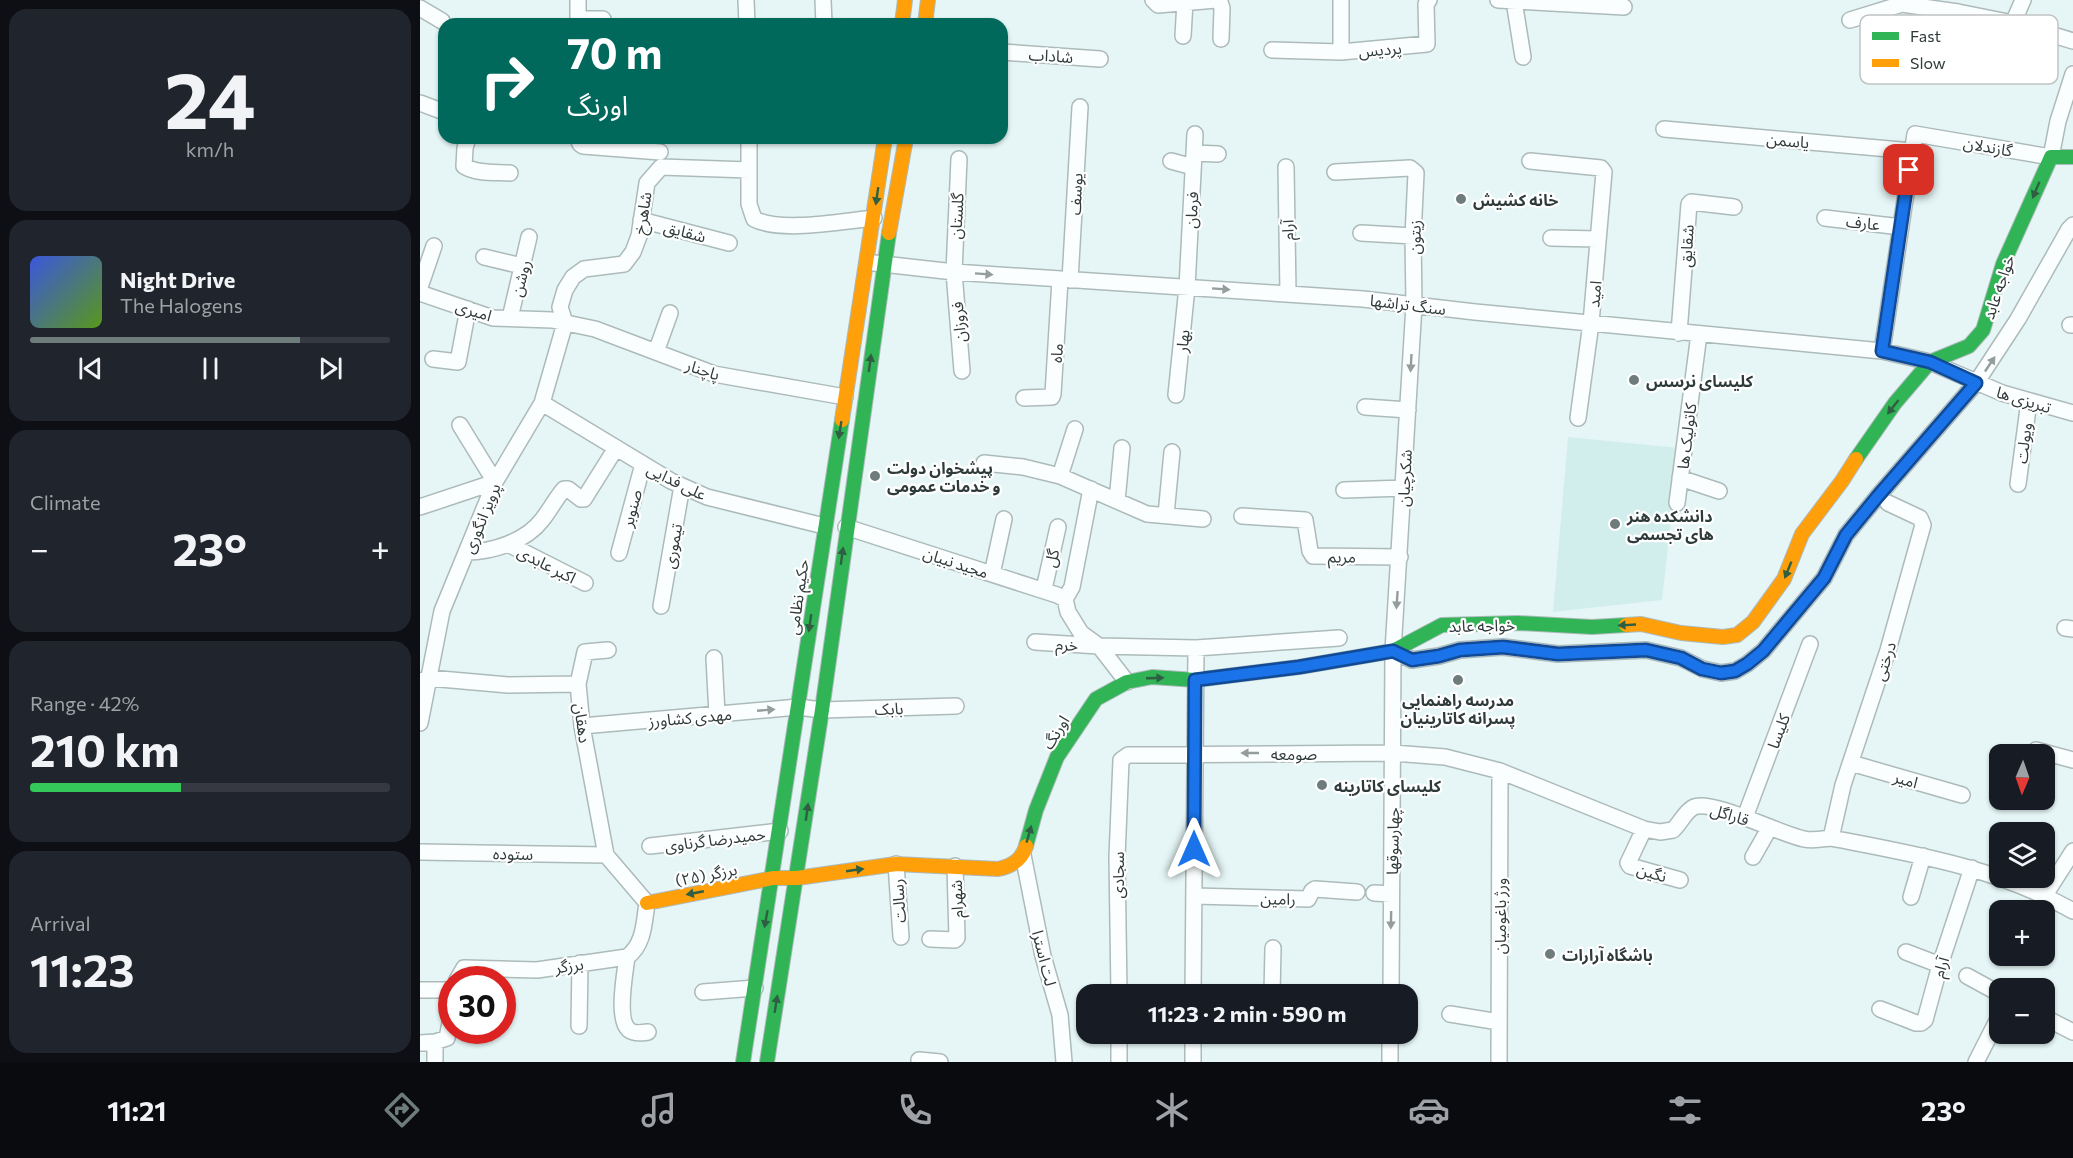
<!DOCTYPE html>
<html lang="en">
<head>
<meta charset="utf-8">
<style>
  :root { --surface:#171b24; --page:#20242c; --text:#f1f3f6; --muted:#9ea1a6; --line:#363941; --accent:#6f7c7c }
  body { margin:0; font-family:Commissioner,"Noto Sans Arabic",sans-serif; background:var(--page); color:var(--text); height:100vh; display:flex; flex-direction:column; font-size:22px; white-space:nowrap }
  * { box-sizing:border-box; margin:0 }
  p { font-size:20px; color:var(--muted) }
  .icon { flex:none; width:33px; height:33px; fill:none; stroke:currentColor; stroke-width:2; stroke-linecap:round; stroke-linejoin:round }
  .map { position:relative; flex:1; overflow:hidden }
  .details { display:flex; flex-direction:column; gap:9px; padding:9px; background:#0d0f14; width:420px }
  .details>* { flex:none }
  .top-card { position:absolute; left:18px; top:18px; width:570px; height:126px; border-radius:18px; box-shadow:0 2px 4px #0004; background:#00695c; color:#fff; overflow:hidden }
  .needle { width:39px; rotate:182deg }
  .tools { position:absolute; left:1569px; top:744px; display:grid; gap:12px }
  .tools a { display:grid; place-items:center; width:66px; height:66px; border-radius:12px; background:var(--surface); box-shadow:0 2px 4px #0004; font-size:30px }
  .speed { position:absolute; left:18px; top:966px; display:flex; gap:12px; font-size:30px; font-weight:700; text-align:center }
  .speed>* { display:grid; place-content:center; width:78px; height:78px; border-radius:50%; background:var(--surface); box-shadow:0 2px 4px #0004; line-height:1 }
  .speed .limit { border:9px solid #d22; background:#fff; color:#111 }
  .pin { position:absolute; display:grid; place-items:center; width:51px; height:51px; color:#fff; margin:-26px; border-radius:12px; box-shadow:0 3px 9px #0006 }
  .me { position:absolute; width:66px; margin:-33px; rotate:0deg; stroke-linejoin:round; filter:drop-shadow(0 0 4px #0008) }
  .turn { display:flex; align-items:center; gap:21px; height:126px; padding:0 30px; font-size:27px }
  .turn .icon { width:78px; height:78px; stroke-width:2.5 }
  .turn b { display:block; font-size:42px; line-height:51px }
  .big { font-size:45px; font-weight:700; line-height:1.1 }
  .details .card { flex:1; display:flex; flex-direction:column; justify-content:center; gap:9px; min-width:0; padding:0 21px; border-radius:18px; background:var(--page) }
  .details .dial { align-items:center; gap:0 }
  .dial b { font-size:78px; line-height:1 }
  .song { display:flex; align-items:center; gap:18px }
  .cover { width:72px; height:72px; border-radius:9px; background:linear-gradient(135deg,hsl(230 70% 55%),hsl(90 70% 35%)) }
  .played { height:6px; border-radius:3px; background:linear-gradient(90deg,var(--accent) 75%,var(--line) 75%) }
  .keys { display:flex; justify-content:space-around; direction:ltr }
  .heat { display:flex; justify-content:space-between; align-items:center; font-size:33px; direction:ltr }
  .charge { height:9px; border-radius:4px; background:linear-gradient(90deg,#34c759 42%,var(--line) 0) }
  .trip { position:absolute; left:656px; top:984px; width:342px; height:60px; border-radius:18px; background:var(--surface); box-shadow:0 2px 4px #0004; font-weight:700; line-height:60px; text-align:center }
  .tabs { display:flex; height:96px; justify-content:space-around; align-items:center; background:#090b0e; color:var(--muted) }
  .tabs .icon { width:42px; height:42px }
  .tabs .on { color:var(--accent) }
  .tabs b { font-size:27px; color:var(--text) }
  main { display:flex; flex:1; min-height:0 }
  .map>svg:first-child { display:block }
  .built { fill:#d1eeed }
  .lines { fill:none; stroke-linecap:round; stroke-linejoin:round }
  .street-casing { stroke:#adbaba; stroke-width:18 }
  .fast-casing { stroke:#adbaba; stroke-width:16 }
  .slow-casing { stroke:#adbaba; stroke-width:16 }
  .street { stroke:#fbfefe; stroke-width:15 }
  .fast { stroke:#30b455; stroke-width:14 }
  .slow { stroke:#ff9f0a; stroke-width:14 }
  .oneway { fill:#2f5f42 }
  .oneway2 { fill:#959c9c }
  .route-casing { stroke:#114b97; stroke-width:15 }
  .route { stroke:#1a73e8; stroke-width:10 }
  .poi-dot { fill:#6f7c7c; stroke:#fff; stroke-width:2 }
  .labels { text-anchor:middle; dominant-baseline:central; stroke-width:4.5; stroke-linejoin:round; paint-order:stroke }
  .street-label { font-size:16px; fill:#2f3a3a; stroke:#fff }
  .poi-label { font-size:16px; font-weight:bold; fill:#2f3a3a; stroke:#fff; text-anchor:start }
  .key { fill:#fff; stroke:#c1c4c4; stroke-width:1.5 }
  .key-label { font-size:16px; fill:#2f3a3a }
</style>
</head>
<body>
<main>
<section class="details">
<div class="card dial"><b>24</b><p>km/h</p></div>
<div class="card">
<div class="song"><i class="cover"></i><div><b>Night Drive</b><p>The Halogens</p></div></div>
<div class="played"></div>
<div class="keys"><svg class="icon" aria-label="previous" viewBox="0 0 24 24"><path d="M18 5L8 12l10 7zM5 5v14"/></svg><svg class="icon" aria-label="pause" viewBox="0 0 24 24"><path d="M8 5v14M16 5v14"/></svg><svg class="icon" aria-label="next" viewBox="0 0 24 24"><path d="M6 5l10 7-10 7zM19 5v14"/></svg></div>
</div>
<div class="card"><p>Climate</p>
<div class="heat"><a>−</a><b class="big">23°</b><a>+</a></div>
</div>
<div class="card"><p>Range · 42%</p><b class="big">210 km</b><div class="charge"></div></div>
<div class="card"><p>Arrival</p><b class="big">11:23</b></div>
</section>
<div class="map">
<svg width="1653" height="1062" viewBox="0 0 1653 1062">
  <rect width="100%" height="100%" fill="#e6f6f6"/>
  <path class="built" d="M1148,437L1259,448L1242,600L1133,612Z"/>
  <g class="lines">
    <defs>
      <path id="street" d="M326,0L327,24
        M403,0L404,24
        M733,0L738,5L796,0L800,2L802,8L801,39
        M1078,0L1204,7
        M1482,0V4L1538,12L1593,23L1653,41
        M158,1V24
        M1094,1L1103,57
        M0,8L22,21
        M158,19H183
        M1430,20L1482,4
        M1593,23L1603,0
        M763,36L765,2
        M852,50L921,52L1007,44L1006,4L1009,0
        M582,52L680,59
        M921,52V0
        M0,103L24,112
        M1244,129L1492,151
        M48,138L45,148L44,166C57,174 75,172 90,173
        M158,138L160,144L163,146L240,152
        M329,138V204L334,219C362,233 422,221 454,218
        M774,153L798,154
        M539,159L534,272L542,371
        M751,161L773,167
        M1110,161L1181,168L1184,172L1171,323L1158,418
        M241,167L329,170
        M866,167L868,293
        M915,172L990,168L996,173L993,236L994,305L973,651L971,994
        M1405,218L1481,227
        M221,220L309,243
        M941,233L993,236
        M1131,238L1178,239
        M64,257L102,266
        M454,263L534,272L943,299L1055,312L1462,351L1510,362L1582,393L1653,413
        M650,280L660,107
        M0,287L14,246
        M0,293L73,318L132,320L175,329L294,374L425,397
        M90,318L109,237
        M145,323L140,307L145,290L153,277L164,269L204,264L213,252L219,236L227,183L241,167
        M1650,325H1653
        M1259,333L1269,204L1271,202L1314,207
        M1462,351L1495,134L1631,157L1638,121L1653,74
        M236,352L250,313
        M13,359L38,362L48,309
        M756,395L767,287L775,134
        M604,398L632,397L633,394L640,280
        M122,403L251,481L287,497L404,526
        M945,407L988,410
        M564,463L603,467L640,476L727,514L783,519
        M640,476L655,429
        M1260,478L1299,491
        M1598,484L1609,401
        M924,490L984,488
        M697,501L702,448
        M1257,503L1279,334
        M0,507L75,482L40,425
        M746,515L752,452
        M822,516L885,520L890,551L893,556L980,557
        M426,527L637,595L645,599L648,612L661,633L679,646L707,682
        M88,544L165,583
        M47,552C73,552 106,541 122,520C130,510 136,498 144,489H148L161,499H164L196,448
        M199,553L223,464
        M572,574L584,519
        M624,589L638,527
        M645,599L652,587L671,489
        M241,606L262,486
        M1645,628L1653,629
        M615,642L679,646L776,648L919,638
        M973,651L992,660L1019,656L1040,650L1083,647L1138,654L1226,650L1261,658L1283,669L1301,673L1315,671L1327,664L1343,651L1404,578L1426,535L1458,496L1556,383L1598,319L1649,229L1653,225
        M294,658L297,714
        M0,681L9,678L88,685L158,684
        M0,723L22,611L75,482L122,403L145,323
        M162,726L378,707L402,710L536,706
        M1616,750L1653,760
        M1431,763L1542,795
        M1325,817L1390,644
        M1224,829L1208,863L1210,866L1260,880
        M1411,838L1423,785L1468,650L1503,525L1500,518L1468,503
        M230,846L360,831
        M0,852L186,855
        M603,855L623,956L640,1015L644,1062
        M1333,857L1350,827
        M476,864L481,937
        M954,893L971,894
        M1625,895L1653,851
        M774,896L888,899L892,891L895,889L937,892
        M1491,897L1503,856
        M510,939L535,940L537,938L535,866
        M1486,952L1520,965
        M207,957C205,973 196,1019 209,1030C214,1034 222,1033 228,1032
        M1547,976L1580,994
        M37,980L44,968L117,970L207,957C224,945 224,923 227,903L186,855L162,726L158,684L165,652L188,650
        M0,990H32
        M283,992L335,988
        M699,994L697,857L701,760L708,755L973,753L1025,757L1080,771L1224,829L1240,832L1253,830C1260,824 1265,811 1274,807C1292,799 1362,835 1384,839C1393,841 1402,839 1411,838C1494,854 1579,868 1653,911
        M773,994L776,648
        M852,994L853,948
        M1460,1009L1496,1023H1501L1505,1020L1520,965L1552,868
        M1030,1014L1079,1022
        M1624,1017L1653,1032
        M159,1026L160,963
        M699,1034V1062
        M0,1043L15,1042L27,1038L32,1013
        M499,1060L520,1062
        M15,1062V1042
        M773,1062V1034
        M970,1062V1034
        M1079,1062L1080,771
        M1556,1062L1580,1015"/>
      <path id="fast" d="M1436,459L1475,403L1510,362L1549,346L1563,330L1583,264L1631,157H1653
        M606,846L616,810L637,757L676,699L707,682L732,677L775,680L879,667L973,651L1022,625L1098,623L1172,627L1206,625
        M323,1062L422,420
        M347,1062L402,710L469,233"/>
      <path id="slow" d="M482,24L485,0
        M505,24L508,0
        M469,233L486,138
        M422,420L465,138
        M1206,625L1221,624L1261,633L1303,637L1317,635L1333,622L1364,579L1382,534L1422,481L1436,459
        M227,903L353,878H377L476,864L578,869C592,866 602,860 606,846"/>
    </defs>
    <use href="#street" class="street-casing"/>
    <use href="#fast" class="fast-casing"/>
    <use href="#slow" class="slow-casing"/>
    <use href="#street" class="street"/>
    <use href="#fast" class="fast"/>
    <use href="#slow" class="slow"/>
  </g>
  <defs><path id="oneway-solid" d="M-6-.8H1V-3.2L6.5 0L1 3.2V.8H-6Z" transform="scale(1.5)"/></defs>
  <g class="oneway">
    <use href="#oneway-solid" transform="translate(1616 190) rotate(113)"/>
    <use href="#oneway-solid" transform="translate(457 196) rotate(98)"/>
    <use href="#oneway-solid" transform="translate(450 363) rotate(-82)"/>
    <use href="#oneway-solid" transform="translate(1473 407) rotate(128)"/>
    <use href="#oneway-solid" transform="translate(420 430) rotate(99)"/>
    <use href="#oneway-solid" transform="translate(422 556) rotate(-82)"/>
    <use href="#oneway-solid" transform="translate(1368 570) rotate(112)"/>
    <use href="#oneway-solid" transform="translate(390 623) rotate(98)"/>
    <use href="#oneway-solid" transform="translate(1207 625) rotate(177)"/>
    <use href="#oneway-solid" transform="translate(735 678) rotate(-2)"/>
    <use href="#oneway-solid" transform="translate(387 812) rotate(-82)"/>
    <use href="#oneway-solid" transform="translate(609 834) rotate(-74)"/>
    <use href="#oneway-solid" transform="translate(435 870) rotate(-8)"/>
    <use href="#oneway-solid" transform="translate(275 893) rotate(169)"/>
    <use href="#oneway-solid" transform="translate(346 919) rotate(100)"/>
    <use href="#oneway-solid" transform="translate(356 1004) rotate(-81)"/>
  </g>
  <g class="oneway2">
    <use href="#oneway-solid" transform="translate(564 274) rotate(4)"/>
    <use href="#oneway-solid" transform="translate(801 289) rotate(4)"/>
    <use href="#oneway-solid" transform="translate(991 363) rotate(93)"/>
    <use href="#oneway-solid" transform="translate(1570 364) rotate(-56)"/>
    <use href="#oneway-solid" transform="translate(977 600) rotate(94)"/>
    <use href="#oneway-solid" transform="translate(346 710) rotate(-5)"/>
    <use href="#oneway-solid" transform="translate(830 753) rotate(180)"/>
    <use href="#oneway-solid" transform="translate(971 920) rotate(91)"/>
  </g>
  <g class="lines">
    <defs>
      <path id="route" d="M774,849L775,680L879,667L973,651L992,660L1019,656L1040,650L1083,647L1138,654L1226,650L1261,658L1282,669L1301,673L1315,671L1327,664L1343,651L1404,578L1426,535L1458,496L1556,383L1510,362L1462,351L1489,170"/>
    </defs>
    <use href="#route" class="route-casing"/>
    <use href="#route" class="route"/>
  </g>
  <g class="poi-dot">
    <circle cx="1041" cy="199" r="6"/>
    <circle cx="1214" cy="380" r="6"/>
    <circle cx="455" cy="476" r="6"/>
    <circle cx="1195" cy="524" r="6"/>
    <circle cx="1038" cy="680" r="6"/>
    <circle cx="902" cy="785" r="6"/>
    <circle cx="1130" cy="954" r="6"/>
  </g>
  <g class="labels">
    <g class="street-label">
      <text transform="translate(960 49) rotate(-5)">پردیس</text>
      <text transform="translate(631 55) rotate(4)">شاداب</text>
      <text transform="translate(1368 140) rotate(5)">یاسمن</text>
      <text transform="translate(1568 146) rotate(10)">گازندلان</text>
      <text transform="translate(655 194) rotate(-87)">یوسف</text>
      <text transform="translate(771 210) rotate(-87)">فرمان</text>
      <text transform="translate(222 213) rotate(-81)">شاهرخ</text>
      <text transform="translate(536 216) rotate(-87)">گلستان</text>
      <text transform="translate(1443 222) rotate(6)">عارف</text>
      <text transform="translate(867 230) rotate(-91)">آرام</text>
      <text transform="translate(265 231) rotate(15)">شقایق</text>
      <text transform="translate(994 237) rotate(-89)">زیتون</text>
      <text transform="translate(1266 246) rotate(-86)">شقایق</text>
      <text transform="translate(100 278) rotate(-76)">روشن</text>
      <text transform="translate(1578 287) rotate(-71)">خواجه عابد</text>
      <text transform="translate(1174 294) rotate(-85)">امید</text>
      <text transform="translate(988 304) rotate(7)">سنگ تراشها</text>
      <text transform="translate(54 310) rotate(17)">امیری</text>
      <text transform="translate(538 322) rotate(-95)">فروزان</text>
      <text transform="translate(762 341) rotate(-84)">بهار</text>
      <text transform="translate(636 353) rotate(-86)">ماه</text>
      <text transform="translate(283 369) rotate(18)">پاچنار</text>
      <text transform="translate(1604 399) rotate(17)">تبریزی ها</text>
      <text transform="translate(1266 436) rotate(-83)">کاتولیک ها</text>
      <text transform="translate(1603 443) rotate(-83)">ویولت</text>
      <text transform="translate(984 478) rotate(-87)">شکرچیان</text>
      <text transform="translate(257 481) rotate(26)">علی فدایی</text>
      <text transform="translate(211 508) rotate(-75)">صنوبر</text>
      <text transform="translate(61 518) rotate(-68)">پرویز انگوری</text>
      <text transform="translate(252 546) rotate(-80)">تیموری</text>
      <text transform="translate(922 556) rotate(1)">مریم</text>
      <text transform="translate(631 558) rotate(-77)">گل</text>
      <text transform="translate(536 562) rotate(18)">مجید نبیان</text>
      <text transform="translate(127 564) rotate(27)">اکبر عابدی</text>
      <text transform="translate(377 597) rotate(-82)">حکیم نظامی</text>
      <text transform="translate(1062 625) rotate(-1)">خواجه عابد</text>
      <text transform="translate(647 644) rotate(4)">خرم</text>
      <text transform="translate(1464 661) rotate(-72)">درختی</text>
      <text transform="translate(469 708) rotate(-2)">بابک</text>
      <text transform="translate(270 717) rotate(-5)">مهدی کشاورز</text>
      <text transform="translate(163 723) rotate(82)">دهقان</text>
      <text transform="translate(1358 731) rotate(-69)">کلیسا</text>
      <text transform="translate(635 732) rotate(-58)">اورنگ</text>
      <text x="874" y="753">صومعه</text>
      <text transform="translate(1486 779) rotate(16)">امیر</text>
      <text transform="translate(1310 814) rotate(17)">قاراگل</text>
      <text transform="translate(295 839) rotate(-7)">حمیدرضا گرناوی</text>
      <text transform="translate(972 841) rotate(-89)">چهارسوقها</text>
      <text transform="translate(93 853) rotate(1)">ستوده</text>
      <text transform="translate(1232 872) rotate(16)">نگین</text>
      <text transform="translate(286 874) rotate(-11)">برزگر (۲۵)</text>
      <text transform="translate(697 875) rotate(-90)">سجادی</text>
      <text transform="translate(858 898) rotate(1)">رامین</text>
      <text transform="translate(536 899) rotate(-92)">شهرام</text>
      <text transform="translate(478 901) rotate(-94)">رسالت</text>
      <text transform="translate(1079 916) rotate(-90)">ورژ باغومیان</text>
      <text transform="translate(625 958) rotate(76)">لت استرا</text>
      <text transform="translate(149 965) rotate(-8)">برزگر</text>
      <text transform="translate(1520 967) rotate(-73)">آرام</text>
    </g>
    <g class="poi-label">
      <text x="1053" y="199">خانه کشیش</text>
      <text x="1226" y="380">کلیسای نرسس</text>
      <text x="467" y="467">پیشخوان دولت<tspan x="467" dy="18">و خدمات عمومی</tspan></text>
      <text x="1207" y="515">دانشکده هنر<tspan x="1207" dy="18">های تجسمی</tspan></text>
      <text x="1038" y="699" text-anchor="middle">مدرسه راهنمایی<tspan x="1038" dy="18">پسرانه کاتارینیان</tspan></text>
      <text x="914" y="785">کلیسای کاتارینه</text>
      <text x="1142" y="954">باشگاه آرارات</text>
    </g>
  </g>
  <rect x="1440" y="15" width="198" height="69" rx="9" class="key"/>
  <rect x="1452" y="32" width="27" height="8" fill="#30b455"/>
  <rect x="1452" y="59" width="27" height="8" fill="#ff9f0a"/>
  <g class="key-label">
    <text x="1490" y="42">Fast</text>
    <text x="1490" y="69">Slow</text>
  </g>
</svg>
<div class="tools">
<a><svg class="needle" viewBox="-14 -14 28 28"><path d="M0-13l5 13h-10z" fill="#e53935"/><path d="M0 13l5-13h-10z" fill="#9ea1a6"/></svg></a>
<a><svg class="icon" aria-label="layers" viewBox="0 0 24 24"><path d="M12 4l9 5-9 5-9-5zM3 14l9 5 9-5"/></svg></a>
<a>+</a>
<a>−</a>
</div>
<div class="speed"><div class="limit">30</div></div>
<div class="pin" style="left:1489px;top:170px;background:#d93025"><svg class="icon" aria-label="arrive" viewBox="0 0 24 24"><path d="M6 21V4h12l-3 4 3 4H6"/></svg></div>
<svg class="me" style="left:774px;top:849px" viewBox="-20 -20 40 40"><path d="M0-17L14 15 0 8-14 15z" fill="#1a73e8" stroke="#fff" stroke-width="4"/></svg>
<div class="trip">11:23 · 2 min · 590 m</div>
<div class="top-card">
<div class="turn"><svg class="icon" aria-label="right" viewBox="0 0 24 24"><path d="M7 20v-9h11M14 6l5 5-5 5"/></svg><div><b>70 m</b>اورنگ</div></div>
</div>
</div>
</main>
<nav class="tabs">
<b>11:21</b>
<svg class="icon on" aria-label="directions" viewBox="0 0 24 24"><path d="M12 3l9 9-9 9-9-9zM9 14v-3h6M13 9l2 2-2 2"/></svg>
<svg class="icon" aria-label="music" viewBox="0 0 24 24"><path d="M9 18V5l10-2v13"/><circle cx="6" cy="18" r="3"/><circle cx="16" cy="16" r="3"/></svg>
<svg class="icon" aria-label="phone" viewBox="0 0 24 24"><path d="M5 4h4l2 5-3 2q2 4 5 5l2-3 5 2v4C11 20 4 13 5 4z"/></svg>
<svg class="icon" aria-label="climate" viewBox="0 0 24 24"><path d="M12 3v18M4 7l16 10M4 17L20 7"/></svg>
<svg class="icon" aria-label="car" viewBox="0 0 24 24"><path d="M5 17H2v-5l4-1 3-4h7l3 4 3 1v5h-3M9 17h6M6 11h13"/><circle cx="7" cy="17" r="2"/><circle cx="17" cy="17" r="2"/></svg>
<svg class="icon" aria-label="filters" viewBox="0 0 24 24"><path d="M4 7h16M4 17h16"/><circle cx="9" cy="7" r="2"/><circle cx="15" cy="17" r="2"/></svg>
<b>23°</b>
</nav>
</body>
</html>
